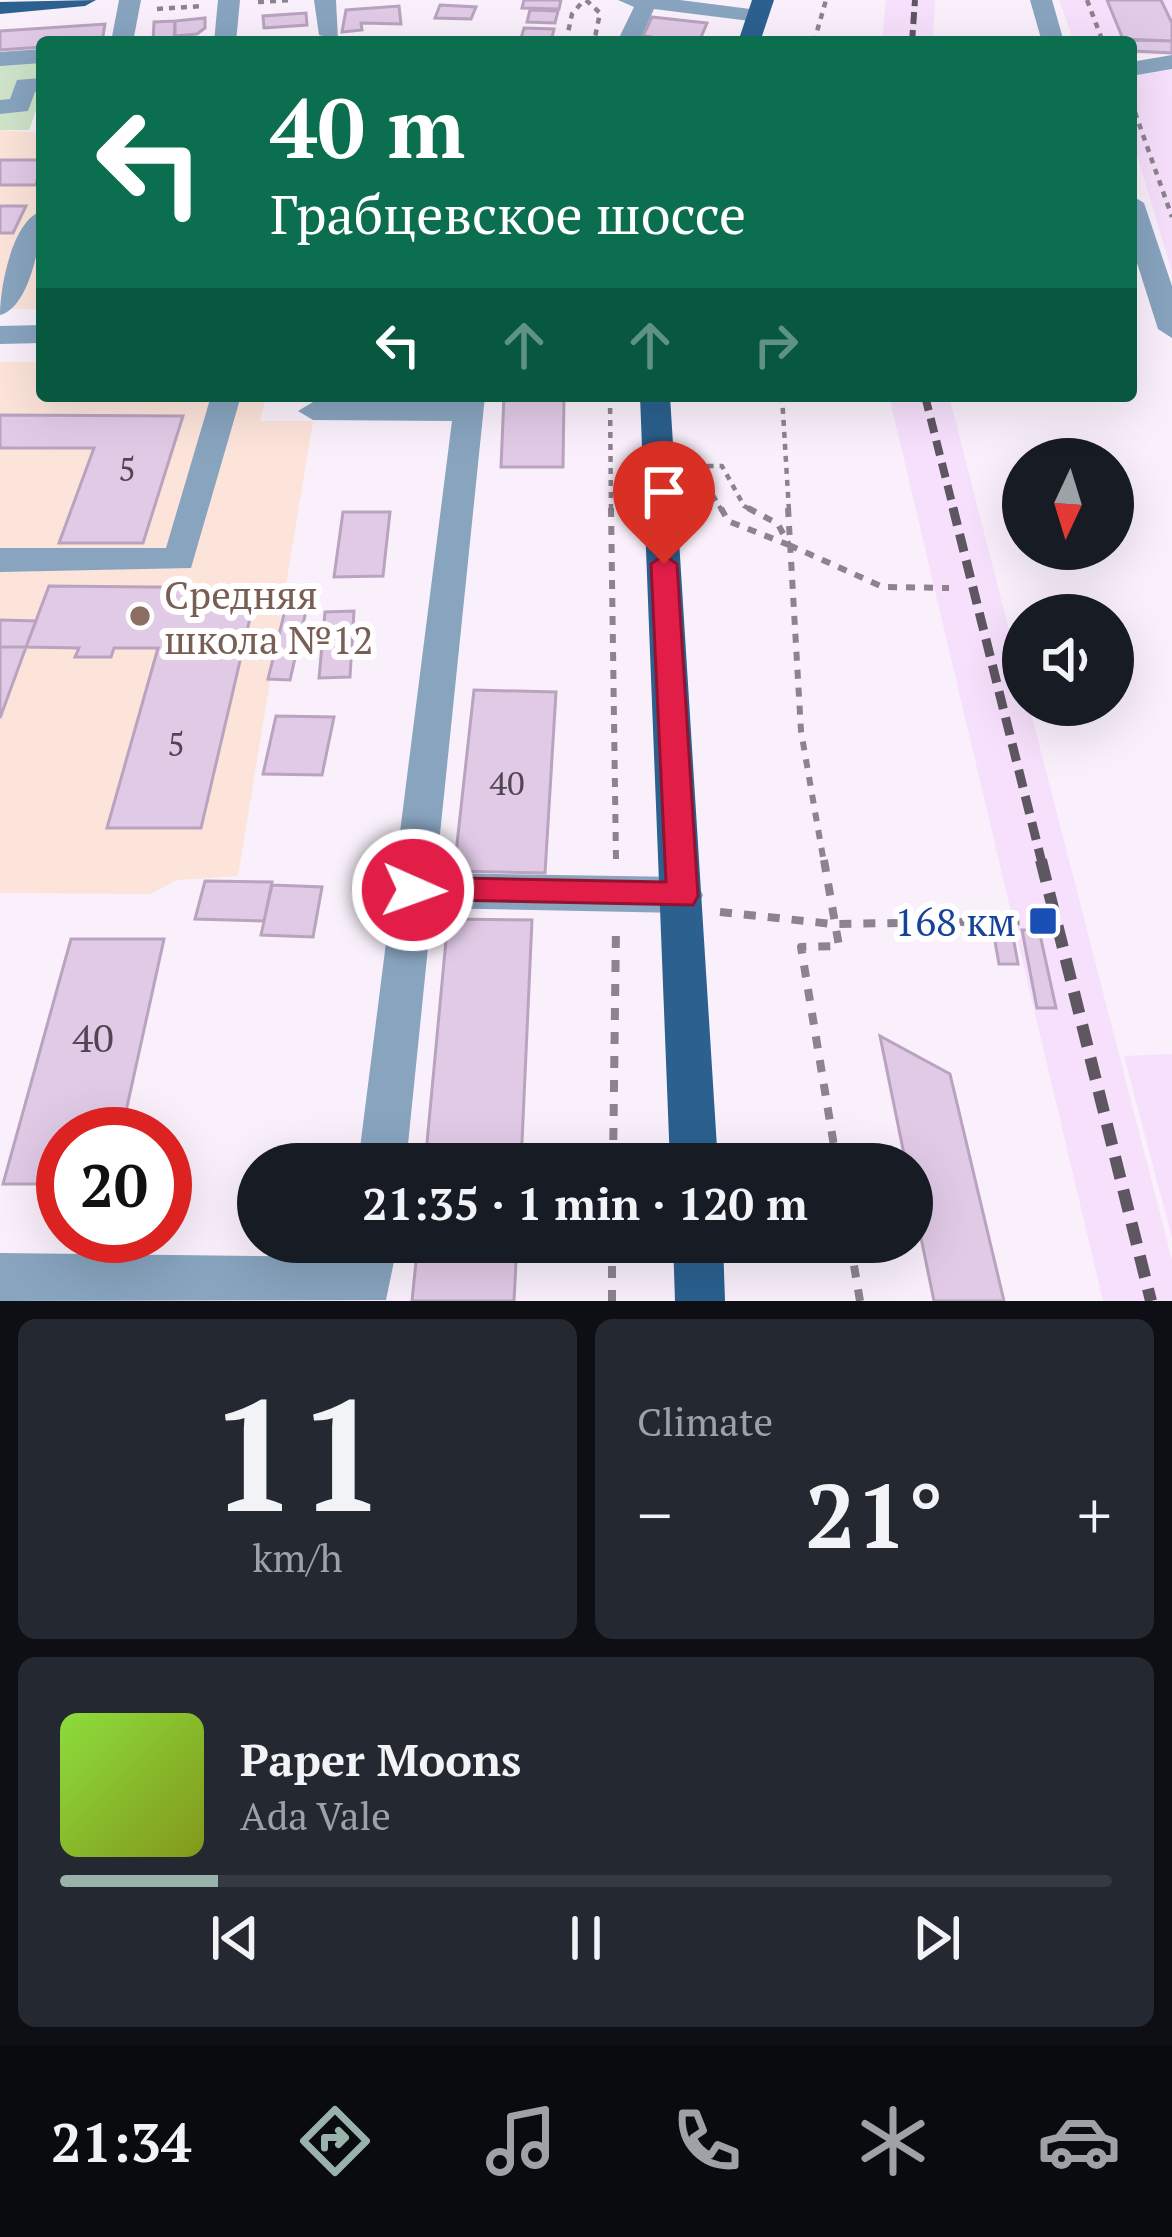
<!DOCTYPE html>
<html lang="en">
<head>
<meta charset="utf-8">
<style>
  :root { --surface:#171b24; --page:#242831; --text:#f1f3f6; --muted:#9ea1a6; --line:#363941; --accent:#99b3aa }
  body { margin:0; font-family:"PT Serif",serif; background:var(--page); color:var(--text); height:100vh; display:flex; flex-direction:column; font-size:45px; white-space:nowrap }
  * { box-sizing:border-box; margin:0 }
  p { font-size:39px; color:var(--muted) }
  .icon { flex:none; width:66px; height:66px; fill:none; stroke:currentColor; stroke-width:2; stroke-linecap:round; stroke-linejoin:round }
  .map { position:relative; height:1301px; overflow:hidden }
  .sheet { display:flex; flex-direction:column; gap:18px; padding:18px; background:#0d0f14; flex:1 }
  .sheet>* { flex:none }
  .hud { position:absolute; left:36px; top:36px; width:1101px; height:366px; border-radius:12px; box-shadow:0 12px 48px #0002; background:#0b6e4f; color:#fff; overflow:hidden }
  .needle { width:78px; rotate:184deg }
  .controls { position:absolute; left:1002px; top:438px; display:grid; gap:24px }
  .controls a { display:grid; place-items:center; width:132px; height:132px; border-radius:50%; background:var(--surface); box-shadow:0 12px 48px #0002; font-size:60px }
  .speed { position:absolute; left:36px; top:1107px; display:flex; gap:24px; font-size:60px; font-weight:700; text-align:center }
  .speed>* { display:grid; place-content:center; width:156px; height:156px; border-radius:50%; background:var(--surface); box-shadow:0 12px 48px #0002; line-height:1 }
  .speed .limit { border:18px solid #d22; background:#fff; color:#111 }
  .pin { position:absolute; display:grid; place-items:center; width:102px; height:102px; color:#fff; margin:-123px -51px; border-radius:50% 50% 50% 0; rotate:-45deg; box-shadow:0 0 12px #0007 }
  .pin .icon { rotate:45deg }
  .me { position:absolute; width:132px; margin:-66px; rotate:92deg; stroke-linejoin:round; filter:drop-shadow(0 0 9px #0008) }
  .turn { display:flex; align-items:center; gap:42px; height:252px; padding:0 36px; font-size:54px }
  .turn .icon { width:156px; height:156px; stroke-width:2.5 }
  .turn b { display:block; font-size:84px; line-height:102px }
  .lanes { display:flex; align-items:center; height:114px; padding:0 36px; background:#0003; justify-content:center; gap:60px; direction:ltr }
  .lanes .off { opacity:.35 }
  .big { font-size:90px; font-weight:700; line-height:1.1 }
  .sheet .widget { flex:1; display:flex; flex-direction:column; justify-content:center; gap:18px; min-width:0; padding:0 42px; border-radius:18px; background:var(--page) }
  .sheet .dial { align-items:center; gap:0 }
  .dial b { font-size:156px; line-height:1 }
  .song { display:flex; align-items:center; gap:36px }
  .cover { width:144px; height:144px; border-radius:18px; background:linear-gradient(135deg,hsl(90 70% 55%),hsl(70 70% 35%)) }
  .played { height:12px; border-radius:6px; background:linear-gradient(90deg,var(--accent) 15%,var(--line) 15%) }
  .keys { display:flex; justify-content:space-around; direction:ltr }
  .heat { display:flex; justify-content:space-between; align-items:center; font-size:66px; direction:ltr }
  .sheet .tiles { flex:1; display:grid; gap:18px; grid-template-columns:1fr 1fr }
  .widget:last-child { grid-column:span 2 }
  .trip { position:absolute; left:237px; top:1143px; width:696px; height:120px; border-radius:60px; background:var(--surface); box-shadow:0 12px 48px #0002; font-weight:700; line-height:120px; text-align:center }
  .tab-bar { display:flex; height:192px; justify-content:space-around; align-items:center; background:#090b0e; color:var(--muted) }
  .tab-bar .icon { width:84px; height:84px }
  .tab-bar .on { color:var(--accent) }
  .tab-bar b { font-size:54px; color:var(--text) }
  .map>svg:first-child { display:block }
  .built { fill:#f7e0fc }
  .education { fill:#fce4da }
  .green { fill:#cfe4cb }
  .building { fill:#e1cae6; stroke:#b9a3be; stroke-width:3 }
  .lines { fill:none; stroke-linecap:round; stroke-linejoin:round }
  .path-far2 { stroke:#8c838e; stroke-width:4.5; stroke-dasharray:6 6; stroke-linecap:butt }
  .path-far1 { stroke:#8c838e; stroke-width:6; stroke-dasharray:9 9; stroke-linecap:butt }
  .path { stroke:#8c838e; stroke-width:8; stroke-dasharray:12 12; stroke-linecap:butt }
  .minor { fill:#88a4bf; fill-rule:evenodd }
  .major { fill:#2b608f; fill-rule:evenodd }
  .rail-far3 { stroke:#5e5660; stroke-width:6; stroke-dasharray:12 6; stroke-linecap:butt }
  .rail-far2 { stroke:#5e5660; stroke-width:8; stroke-dasharray:15 8; stroke-linecap:butt }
  .rail-far1 { stroke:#5e5660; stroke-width:9; stroke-dasharray:18 9; stroke-linecap:butt }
  .rail { stroke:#5e5660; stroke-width:12; stroke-dasharray:22 12; stroke-linecap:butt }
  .route { fill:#e11d48; stroke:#92132f; stroke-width:3 }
  .education-dot { fill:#8d6e63; stroke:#fff; stroke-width:4.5 }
  .transit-dot { fill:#1a4fb4; stroke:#fff; stroke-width:4.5 }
  .labels { text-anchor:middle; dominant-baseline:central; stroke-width:12; stroke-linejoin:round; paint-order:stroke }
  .number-label { font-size:33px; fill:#514554 }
  .education-label { font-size:39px; fill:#785e54; stroke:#fff; text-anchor:start }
  .transit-label { font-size:39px; fill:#164399; stroke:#fff; text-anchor:end }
  .near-number-label { font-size:39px; fill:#514554 }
</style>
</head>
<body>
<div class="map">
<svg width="1172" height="1301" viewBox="0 0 1172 1301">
  <rect width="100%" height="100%" fill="#f9f0fb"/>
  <path class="built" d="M886,0H935L933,42H882Z
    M1059,0H1172V55L1136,54L1131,61V42H1074Z
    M1172,70V272L1131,135V75Z
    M889,396H949L1023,684V705H1029L1172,1260V1301H1103Z
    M1172,1054V1238L1124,1056Z"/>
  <path class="education" d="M0,130L42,133V309H0Z
    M0,362H42V396H266L260,421H313L238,876L177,880L151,894L0,893Z"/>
  <path class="green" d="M42,58V92L29,130H0V60Z"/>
  <path class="building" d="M524,0H561L559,9L522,8Z
    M1107,0H1161L1172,23V41L1123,39Z
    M440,5L476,7L471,19L435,18Z
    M399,6L401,24L361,23L362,30L342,32L346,10Z
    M530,10L558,11L555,23L527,22Z
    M306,13L307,25L264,28L263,16Z
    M652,17L707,23L699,42H649L651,37L643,36Z
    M205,18V28L197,34L175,36V21Z
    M175,21L174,42H153L154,22Z
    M105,24L102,42H42V47L0,50V31Z
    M524,28L554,29L551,42H520Z
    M1129,40L1172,41V53L1134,51Z
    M0,160H42L36,185H0Z
    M0,206H26L13,233H0Z
    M291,396H451L290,400Z
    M504,396H564L563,467H501Z
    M0,415L183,416L143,543H59L94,448H0Z
    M343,512H390L383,576L334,577Z
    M49,586L257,588L201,828H107L158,648H114L111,657H75L79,648L26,647Z
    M285,610L306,611L290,680L268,679Z
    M354,611L350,677L319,678L325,612Z
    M0,620L36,621L26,647H0Z
    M0,647H26L0,718Z
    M474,690L556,692L545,873L454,871Z
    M276,716L334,717L322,775L263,774Z
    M205,881L272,882L264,921L195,919Z
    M272,885L322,887L313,937L261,935Z
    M448,919L532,920L521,1164H425Z
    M993,930L1012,931L1018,964H999Z
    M1022,930H1039L1056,1008H1037Z
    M71,939H164L121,1134H63V1184H3Z
    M880,1036L950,1074L1004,1301H934L912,1194V1164H906Z
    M418,1242H517L514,1301H412Z"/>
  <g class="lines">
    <path class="path-far2" d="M586,0L600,13L594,42
      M1087,0L1103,42
      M258,2L291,0
      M157,9L203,6
      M566,42L572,14L584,0
      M814,42L826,0
      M1131,101L1172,217
      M610,396L611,511
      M782,396L789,511
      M722,511L709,488L708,466H722L744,506L754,511"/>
    <path class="path-far1" d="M611,508L616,860
      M721,508L728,521L789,545
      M748,508L778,524L789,545
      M788,508L801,731L824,863
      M789,545L883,587L949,588"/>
    <path class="path" d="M824,860L839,946L801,947L837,1164
      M720,912L833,924L1028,921
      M613,1164L616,928
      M612,1242V1301
      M850,1242L860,1301"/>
    <path class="minor" d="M119,0H141L133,42H111Z
      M218,0H240L236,42H214Z
      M314,0H336L338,40L319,35Z
      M618,0H680L758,10L769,16L758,22L654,9L639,42H617L634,7Z
      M1030,0H1052L1064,42H1042Z
      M42,49V63L0,66V52Z
      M1172,55V69L1131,76V62Z
      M42,78V92H35L28,111L0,114V100L10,99L17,80Z
      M1131,195L1144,203L1172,286V338L1158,329L1131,244Z
      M42,211C42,238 30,308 0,315C0,288 12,220 42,211Z
      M42,325V343L0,344V326Z
      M211,396H241L191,568L0,572V548H166Z
      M455,396H485L436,873L682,877L697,883L703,895L697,907L682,913L432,908L406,1164H358L452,421L313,420L298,411L313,402H454Z
      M348,1242H398L386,1300L0,1301V1253L346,1257Z"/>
    <path class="major" d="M96,0L85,6L0,14V2Z
      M752,0H774L760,42H738Z
      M640,396H670L718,1164H670Z
      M673,1242H723L725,1301H675Z"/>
    <path class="rail-far3" d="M912,42L915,0"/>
    <path class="rail-far2" d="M925,396L954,511"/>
    <path class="rail-far1" d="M953,508L1042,863"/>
    <path class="rail" d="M1041,860L1151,1301"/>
  </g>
  <path class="route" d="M664,555L677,564L698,896L693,905L402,899L397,890L402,881L413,877L666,882L651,564Z"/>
  <circle class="education-dot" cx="140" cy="616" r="12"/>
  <rect class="transit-dot" x="1028" y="906" width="30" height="30" rx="6"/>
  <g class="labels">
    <g class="number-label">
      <text x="127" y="468">5</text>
      <text x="176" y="743">5</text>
      <text x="507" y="782">40</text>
    </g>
    <g class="education-label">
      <text x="164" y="594">Средняя<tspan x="164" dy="45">школа №12</tspan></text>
    </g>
    <g class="transit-label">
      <text x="1016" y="921">168 км</text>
    </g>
    <g class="near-number-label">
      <text x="93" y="1037">40</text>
    </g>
  </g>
</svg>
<div class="controls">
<a><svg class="needle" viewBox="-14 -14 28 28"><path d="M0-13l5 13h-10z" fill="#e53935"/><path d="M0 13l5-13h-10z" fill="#9ea1a6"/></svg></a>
<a><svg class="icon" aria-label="sound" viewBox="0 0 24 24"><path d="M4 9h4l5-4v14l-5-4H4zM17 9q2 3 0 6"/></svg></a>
</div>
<div class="speed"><div class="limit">20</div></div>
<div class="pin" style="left:664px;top:564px;background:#d93025"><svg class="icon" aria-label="arrive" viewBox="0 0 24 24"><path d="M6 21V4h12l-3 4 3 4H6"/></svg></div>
<svg class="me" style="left:413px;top:890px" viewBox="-20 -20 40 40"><circle r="17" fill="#e11d48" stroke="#fff" stroke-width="3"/><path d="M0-11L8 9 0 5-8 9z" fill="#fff"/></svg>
<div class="trip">21:35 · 1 min · 120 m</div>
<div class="hud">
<div class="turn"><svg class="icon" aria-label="left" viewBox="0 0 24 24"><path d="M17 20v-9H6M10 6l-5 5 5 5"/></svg><div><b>40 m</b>Грабцевское шоссе</div></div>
<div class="lanes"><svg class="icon" aria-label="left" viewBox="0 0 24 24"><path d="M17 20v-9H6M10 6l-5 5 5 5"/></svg><svg class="icon off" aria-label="ahead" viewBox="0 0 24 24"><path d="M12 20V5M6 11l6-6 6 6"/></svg><svg class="icon off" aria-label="ahead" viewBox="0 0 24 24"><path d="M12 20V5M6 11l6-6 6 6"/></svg><svg class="icon off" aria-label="right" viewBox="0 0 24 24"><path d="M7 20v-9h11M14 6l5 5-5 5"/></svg></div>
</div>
</div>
<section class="sheet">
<div class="tiles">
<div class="widget dial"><b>11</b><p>km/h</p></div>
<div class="widget"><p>Climate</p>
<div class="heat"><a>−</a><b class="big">21°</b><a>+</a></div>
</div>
<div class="widget">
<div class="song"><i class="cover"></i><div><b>Paper Moons</b><p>Ada Vale</p></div></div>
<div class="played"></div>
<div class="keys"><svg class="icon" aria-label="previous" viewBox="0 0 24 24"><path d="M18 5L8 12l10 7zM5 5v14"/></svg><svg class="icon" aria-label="pause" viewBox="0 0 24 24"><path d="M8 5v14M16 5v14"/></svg><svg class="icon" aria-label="next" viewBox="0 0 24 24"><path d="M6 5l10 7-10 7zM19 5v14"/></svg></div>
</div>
</div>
</section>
<nav class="tab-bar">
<b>21:34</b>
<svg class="icon on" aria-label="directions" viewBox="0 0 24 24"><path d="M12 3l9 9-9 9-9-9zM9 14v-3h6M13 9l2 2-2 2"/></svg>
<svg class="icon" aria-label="music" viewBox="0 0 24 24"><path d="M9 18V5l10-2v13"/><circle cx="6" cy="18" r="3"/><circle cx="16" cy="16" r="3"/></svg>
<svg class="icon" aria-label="phone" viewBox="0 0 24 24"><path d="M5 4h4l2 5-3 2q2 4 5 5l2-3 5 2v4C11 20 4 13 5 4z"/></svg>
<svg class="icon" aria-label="climate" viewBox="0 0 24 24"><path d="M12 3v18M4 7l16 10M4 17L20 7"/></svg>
<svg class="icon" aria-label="car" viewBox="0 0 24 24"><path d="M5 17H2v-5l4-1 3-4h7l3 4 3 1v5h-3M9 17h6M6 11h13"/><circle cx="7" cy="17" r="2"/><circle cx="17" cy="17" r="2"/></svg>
</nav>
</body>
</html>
